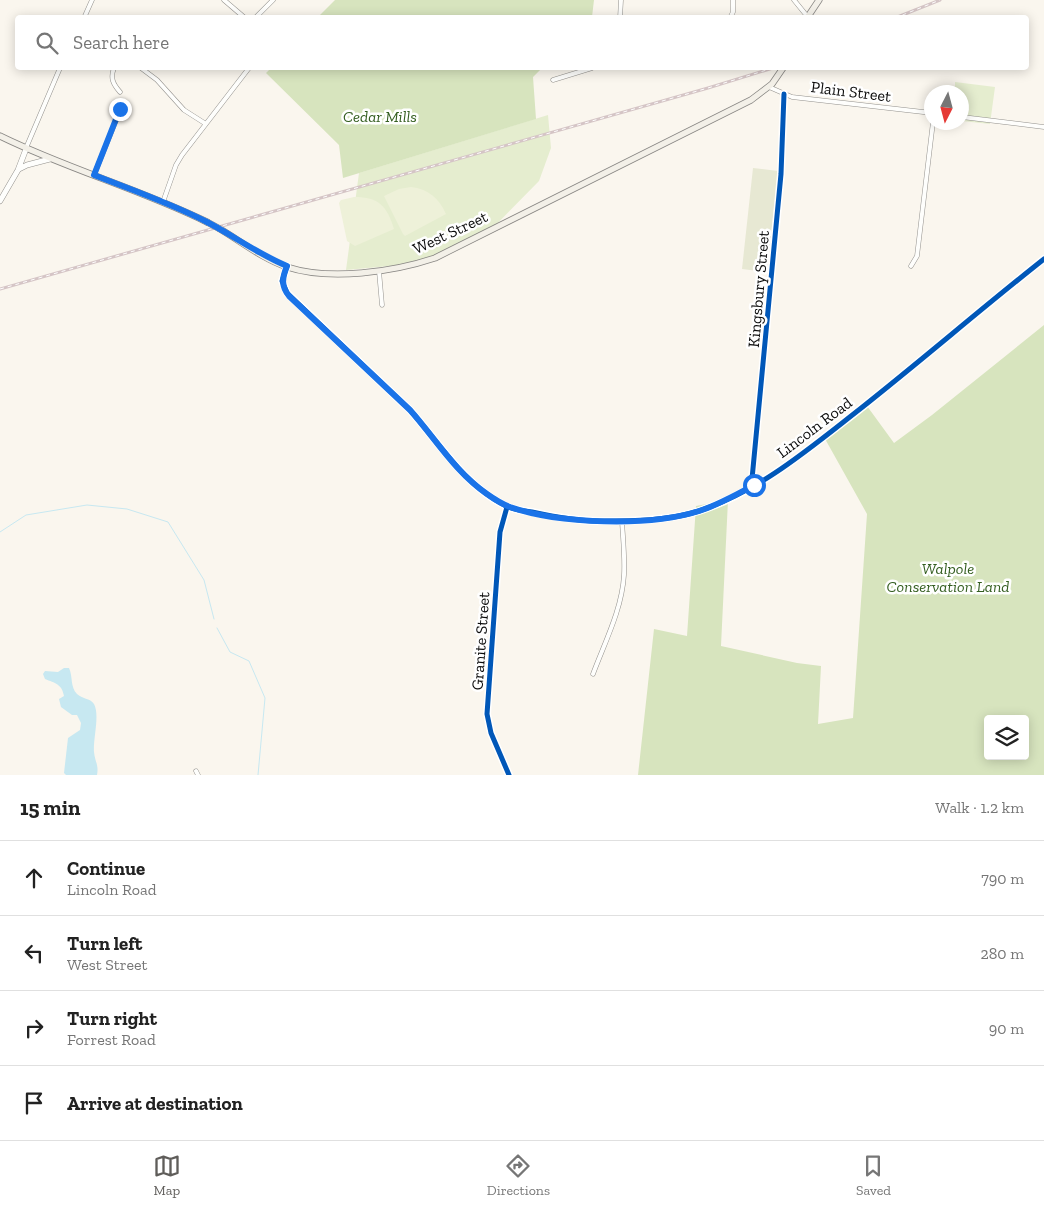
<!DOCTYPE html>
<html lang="en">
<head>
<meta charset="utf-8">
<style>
  body { margin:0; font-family:"Zilla Slab",serif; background:#f2f2f2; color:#222 }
  .controls { position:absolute; right:15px; bottom:15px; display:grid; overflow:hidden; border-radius:5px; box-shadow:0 2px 12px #0003 }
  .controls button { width:45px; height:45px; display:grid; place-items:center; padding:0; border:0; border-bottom:1px solid #e0e0e0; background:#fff; color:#222; font:25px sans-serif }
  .compass { position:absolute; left:924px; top:85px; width:45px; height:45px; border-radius:50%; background:#fff; box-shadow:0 2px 12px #0003; rotate:186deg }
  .stop { position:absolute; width:15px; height:15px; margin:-11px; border:4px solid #1a73e8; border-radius:50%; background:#fff }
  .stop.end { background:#1a73e8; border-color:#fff; box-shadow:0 1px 5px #0008 }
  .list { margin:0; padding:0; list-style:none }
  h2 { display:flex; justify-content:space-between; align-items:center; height:65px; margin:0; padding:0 20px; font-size:21px }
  h2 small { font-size:16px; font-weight:400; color:#767676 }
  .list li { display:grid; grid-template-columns:32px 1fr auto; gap:15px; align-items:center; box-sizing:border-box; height:75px; padding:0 20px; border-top:1px solid #e0e0e0 }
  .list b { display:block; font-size:19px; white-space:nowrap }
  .list p { margin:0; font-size:16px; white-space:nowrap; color:#767676 }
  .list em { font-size:16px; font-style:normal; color:#767676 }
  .icon { flex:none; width:28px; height:28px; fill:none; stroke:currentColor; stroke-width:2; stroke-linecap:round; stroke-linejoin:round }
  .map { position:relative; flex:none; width:1044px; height:775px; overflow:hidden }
  .search { position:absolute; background:#fff; box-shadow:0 2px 12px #0003; left:15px; right:15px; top:15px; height:55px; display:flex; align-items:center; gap:12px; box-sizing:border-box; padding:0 18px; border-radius:5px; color:#767676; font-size:19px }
  .sheet { height:365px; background:#fff }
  nav { display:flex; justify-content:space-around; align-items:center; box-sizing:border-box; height:70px; border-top:1px solid #e0e0e0; background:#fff; font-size:14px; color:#767676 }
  nav a { display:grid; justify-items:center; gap:2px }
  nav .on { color:#5f5d5a }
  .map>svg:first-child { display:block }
</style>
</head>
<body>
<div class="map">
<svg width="1044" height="775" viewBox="0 0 1044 775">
  <rect width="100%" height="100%" fill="#faf6ee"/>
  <!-- green -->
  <path fill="#e5edcf" d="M955,82L995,87L990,124L962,121V92H955Z
    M548,115L551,148L539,181L489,232L433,259L400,265L346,270L359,173Z"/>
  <!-- forest -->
  <path fill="#d7e4be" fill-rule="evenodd" d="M335,0H594L592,17H318Z
    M271,68H542L533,77L536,119L343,178L339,145L266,73Z
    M1044,325V775H638L654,629L687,636L696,506L728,500L721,646L797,663L821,666L818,724L853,718L867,514L824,437L867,406L894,443L932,415ZM988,719H1025V756H988Z"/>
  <!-- cemetery -->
  <path fill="#e7e8d3" d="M753,168L778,171L767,272L742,269Z"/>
  <!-- pitch -->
  <path fill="#eef1d9" d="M411,187C428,189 439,198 446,214L405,236L403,234L384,196L399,189Z
    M354,197C379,197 387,206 394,229L355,246L347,241L339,203L341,200Z"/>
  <!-- water -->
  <path fill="#c7e8f1" d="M64,668H69C73,676 70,687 77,694C82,699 90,698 94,704C100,715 93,739 94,752C95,762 99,765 97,775H66L64,773L68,738L80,730L81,723L77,715H72L61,707L59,699L64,696C62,684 55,683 45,679L43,674L45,671L58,672Z"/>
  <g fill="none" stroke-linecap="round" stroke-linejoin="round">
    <!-- stream -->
    <path stroke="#c7e8f1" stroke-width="1" d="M0,532L26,515L87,505L127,509L168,522L204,580L214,619
      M217,628L230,652L249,661L265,698L258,775"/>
    <defs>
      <path id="minor" d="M224,0L245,18
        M794,0L807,16
        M84,18L92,0
        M255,18L273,0
        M620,18L621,0
        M730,18L733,12V0
        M114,68C110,78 113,84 120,92
        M141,68L157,80L184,110L206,124
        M553,80L592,68
        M769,87L792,97L932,113
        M962,117L1044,127
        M26,148L60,68
        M94,175L119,113L118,104
        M163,202L176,165L182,155L249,68
        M287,266L282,281L287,293L410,410C440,444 464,485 506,506C514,510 524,511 532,512C555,517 577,521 600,521C633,521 668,521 699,511C760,491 810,448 860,409C922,360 982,308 1044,259
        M911,266L917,256L933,122
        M379,271L382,305
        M754,485L752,479L781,174L784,94
        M507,507L500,532L487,714L491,733L509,775
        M593,674C605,642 622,609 624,575C625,557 623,539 622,521
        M196,771L198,775"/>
      <path id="tertiary" d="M19,169L27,165L50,159
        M0,201L18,170L26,149"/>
      <path id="secondary" d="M807,18L819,0
        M0,136C67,169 140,189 207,222
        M220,229C242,242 263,259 287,267C330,281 393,272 435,258L751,100L772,84L783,68"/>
    </defs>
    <!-- minor casing -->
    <use href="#minor" stroke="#93918d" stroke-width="5"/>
    <!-- tertiary casing -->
    <use href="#tertiary" stroke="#93918d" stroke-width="6"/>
    <!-- secondary casing -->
    <use href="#secondary" stroke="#898784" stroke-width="7"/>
    <!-- minor -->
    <use href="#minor" stroke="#fefefc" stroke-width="4"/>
    <!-- tertiary -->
    <use href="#tertiary" stroke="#fefefc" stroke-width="5"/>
    <!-- secondary -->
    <use href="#secondary" stroke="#f3f0e8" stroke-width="5.5"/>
    <defs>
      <path id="rail" d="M895,18L940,0
        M0,289L708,88L773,68"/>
    </defs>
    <!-- rail casing -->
    <use href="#rail" stroke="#d5c5c6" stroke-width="3"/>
    <!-- rail -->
    <use href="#rail" stroke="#fff" stroke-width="1" stroke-dasharray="4" stroke-linecap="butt"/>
    <defs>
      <path id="secondary-bridge" d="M207,222L220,229"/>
    </defs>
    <!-- secondary-bridge casing -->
    <use href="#secondary-bridge" stroke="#898784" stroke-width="7" stroke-linecap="butt"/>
    <!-- secondary-bridge -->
    <use href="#secondary-bridge" stroke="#f3f0e8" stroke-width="5.5"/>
    <defs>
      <path id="cycleway" d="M287,266L282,281L287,293L410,410C440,444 464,485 506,506C514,510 524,511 532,512C555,517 577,521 600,521C633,521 668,521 699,511C760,491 810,448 860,409C922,360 982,308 1044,259
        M754,485L752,479L781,174L784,94
        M507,507L500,532L487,714L491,733L509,775"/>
    </defs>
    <!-- cycleway casing -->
    <use href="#cycleway" stroke="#fff" stroke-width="8"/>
    <!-- cycleway -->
    <use href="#cycleway" stroke="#0057b8" stroke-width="5"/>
  </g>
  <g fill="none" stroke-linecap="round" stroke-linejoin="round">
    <!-- route -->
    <path stroke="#1a73e8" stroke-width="6" d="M120,109L94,175C132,190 170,203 207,222C234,236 258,254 287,266C282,278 281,286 289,296L410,410C435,438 455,472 487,494C494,499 502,504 510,507C559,524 649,527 699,511C718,505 736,495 754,485"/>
  </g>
  <g text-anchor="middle" stroke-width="5" stroke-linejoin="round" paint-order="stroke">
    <!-- street labels -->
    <g font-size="16" fill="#0b0b0b" stroke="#fff">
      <text transform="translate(851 91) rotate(7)" y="6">Plain Street</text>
      <text transform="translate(450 232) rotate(-25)" y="6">West Street</text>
      <text transform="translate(758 289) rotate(-85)" y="6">Kingsbury Street</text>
      <text transform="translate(814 427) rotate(-37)" y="6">Lincoln Road</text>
      <text transform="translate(480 641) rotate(-86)" y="6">Granite Street</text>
    </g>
    <!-- park labels -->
    <g font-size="16" font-style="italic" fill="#345e20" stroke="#fff">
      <text x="380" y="122">Cedar Mills</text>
      <text x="948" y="574">Walpole<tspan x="948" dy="18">Conservation Land</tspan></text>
    </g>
  </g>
</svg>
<div class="controls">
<button><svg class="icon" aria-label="layers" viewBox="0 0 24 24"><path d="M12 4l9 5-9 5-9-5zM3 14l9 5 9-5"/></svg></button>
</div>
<svg class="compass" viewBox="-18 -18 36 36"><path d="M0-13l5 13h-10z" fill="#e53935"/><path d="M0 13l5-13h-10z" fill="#767676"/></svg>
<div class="stop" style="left:754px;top:485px"></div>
<div class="stop end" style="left:120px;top:109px"></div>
<div class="search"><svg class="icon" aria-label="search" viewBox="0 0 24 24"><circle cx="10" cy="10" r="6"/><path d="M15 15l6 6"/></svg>Search here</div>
</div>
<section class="sheet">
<h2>15 min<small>Walk · 1.2 km</small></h2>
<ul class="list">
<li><svg class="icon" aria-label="ahead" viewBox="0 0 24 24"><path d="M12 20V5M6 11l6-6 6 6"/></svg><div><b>Continue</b><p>Lincoln Road</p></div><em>790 m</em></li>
<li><svg class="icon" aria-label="left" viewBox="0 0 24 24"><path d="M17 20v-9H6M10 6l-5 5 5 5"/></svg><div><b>Turn left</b><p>West Street</p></div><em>280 m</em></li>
<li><svg class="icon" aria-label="right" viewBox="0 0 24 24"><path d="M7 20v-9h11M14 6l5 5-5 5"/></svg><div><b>Turn right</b><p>Forrest Road</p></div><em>90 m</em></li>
<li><svg class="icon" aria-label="arrive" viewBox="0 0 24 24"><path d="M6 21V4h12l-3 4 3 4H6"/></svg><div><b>Arrive at destination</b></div></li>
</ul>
</section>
<nav>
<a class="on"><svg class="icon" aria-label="map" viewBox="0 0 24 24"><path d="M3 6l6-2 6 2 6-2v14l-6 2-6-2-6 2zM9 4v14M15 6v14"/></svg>Map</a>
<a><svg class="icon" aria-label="directions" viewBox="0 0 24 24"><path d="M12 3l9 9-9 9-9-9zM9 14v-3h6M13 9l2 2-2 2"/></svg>Directions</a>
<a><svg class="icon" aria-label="saved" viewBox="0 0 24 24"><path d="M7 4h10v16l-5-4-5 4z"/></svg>Saved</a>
</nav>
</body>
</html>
